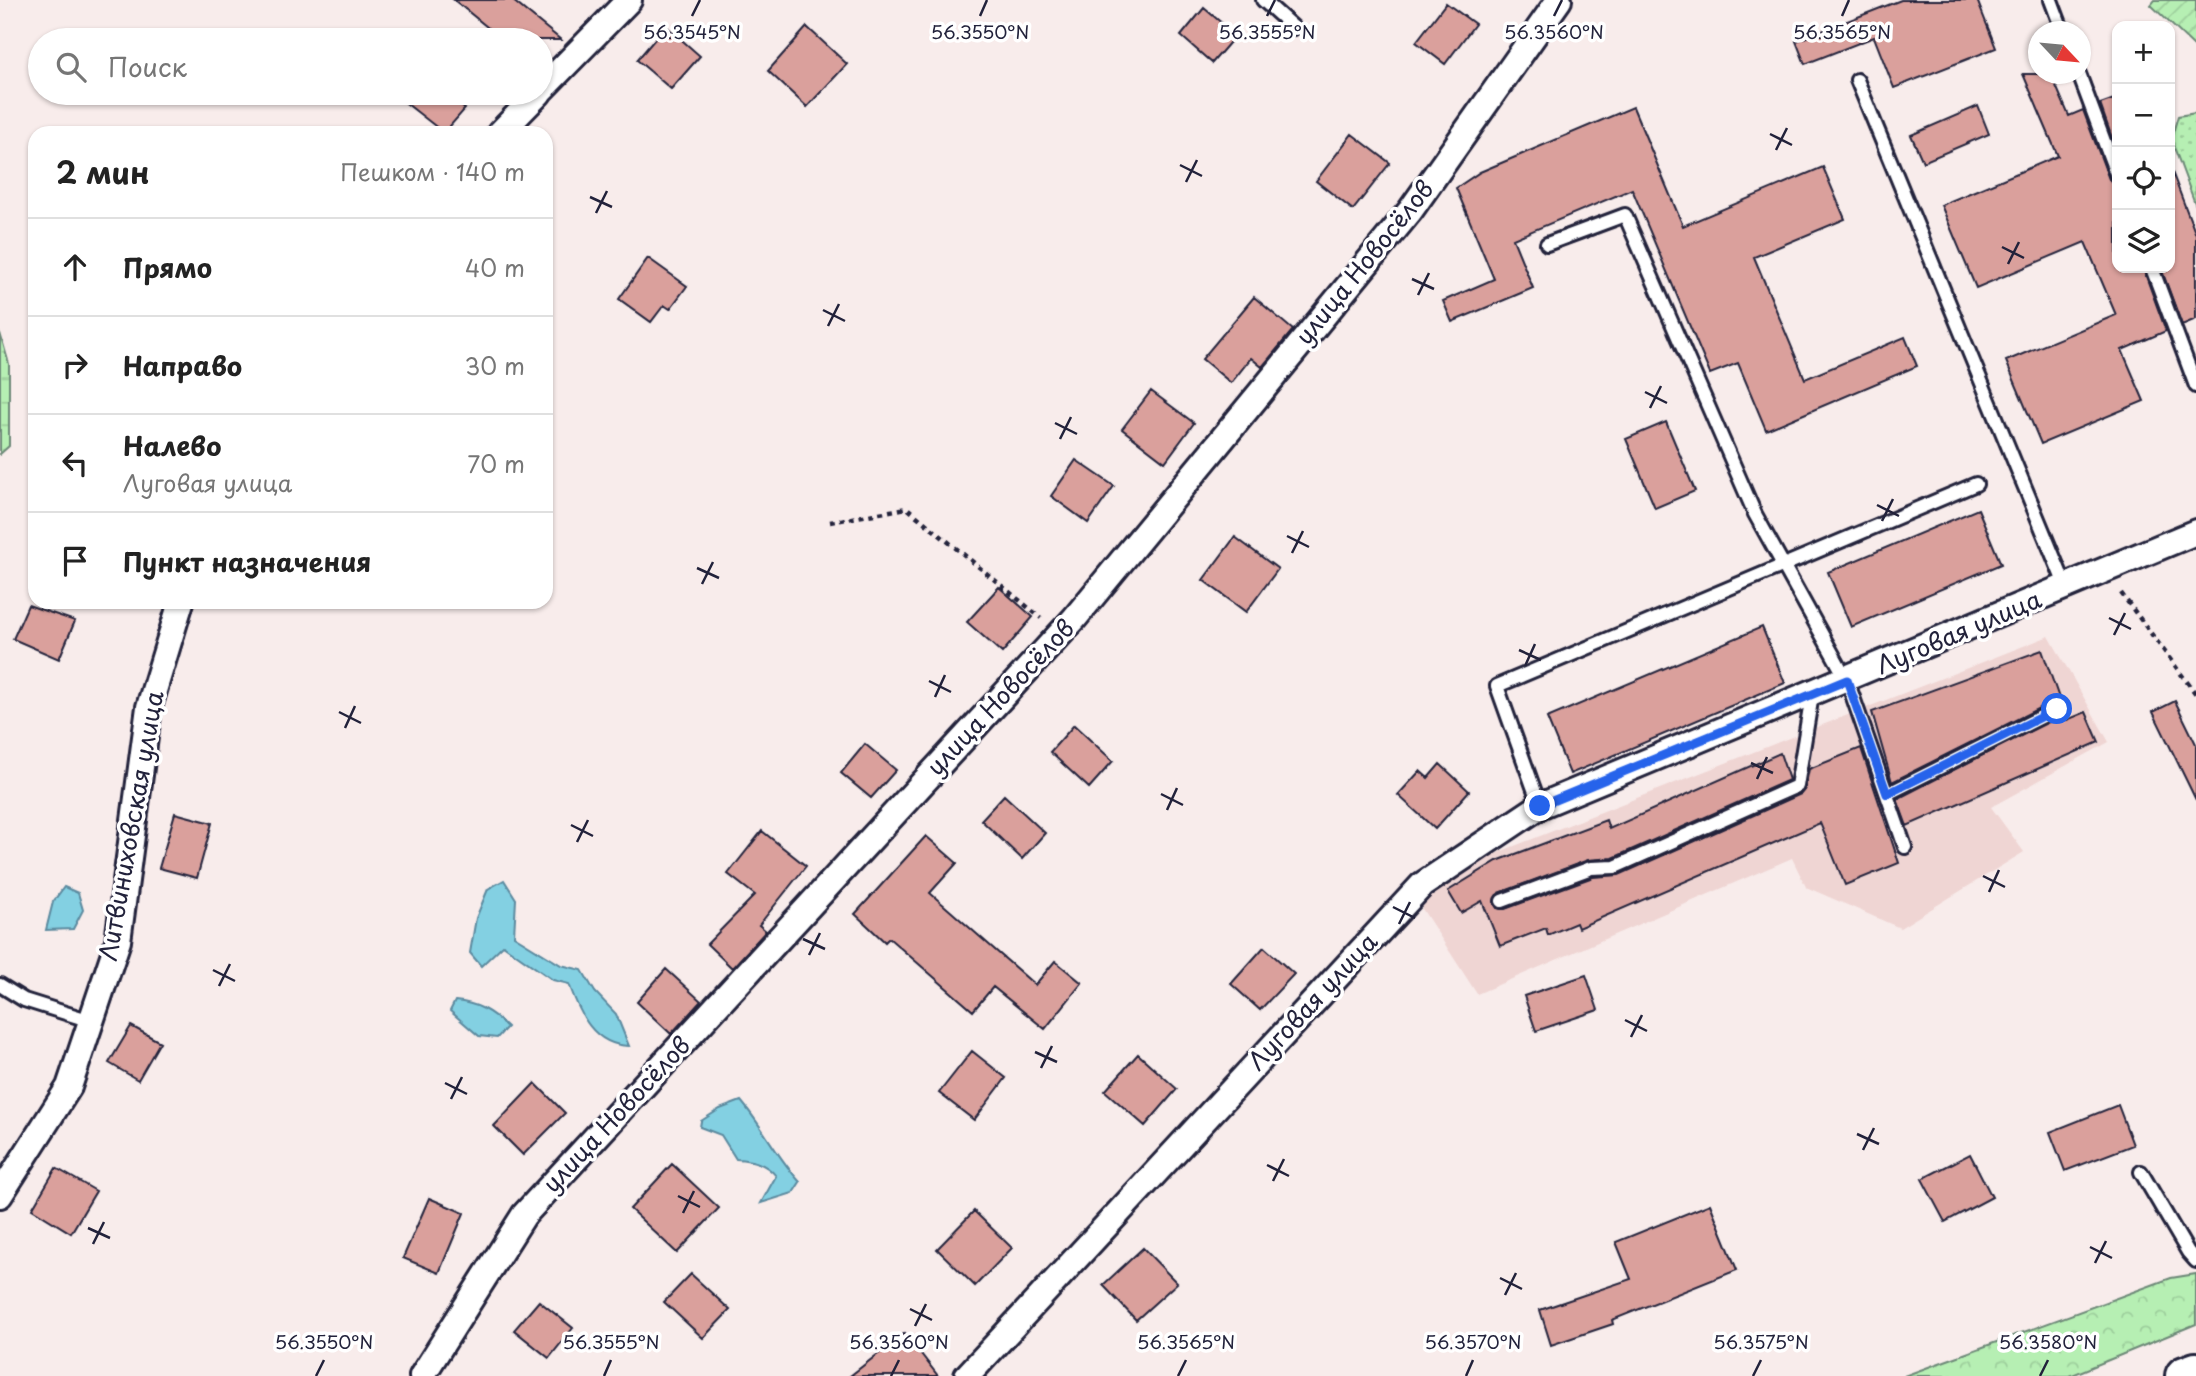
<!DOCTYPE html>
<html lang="ru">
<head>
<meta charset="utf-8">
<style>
  body { margin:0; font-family:"Playpen Sans",sans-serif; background:#f2f2f2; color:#222 }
  .controls { position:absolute; right:21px; top:21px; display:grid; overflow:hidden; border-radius:14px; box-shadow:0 2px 5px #0004 }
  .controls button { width:63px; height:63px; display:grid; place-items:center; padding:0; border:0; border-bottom:2px solid #e0e0e0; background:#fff; color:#222; font:35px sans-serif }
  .compass { position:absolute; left:2028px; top:21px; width:63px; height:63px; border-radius:50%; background:#fff; box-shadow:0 2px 5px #0004; rotate:116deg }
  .stop { position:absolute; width:21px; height:21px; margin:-16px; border:5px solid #2563eb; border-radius:50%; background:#fff }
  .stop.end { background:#2563eb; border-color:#fff; box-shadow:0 2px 7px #0008 }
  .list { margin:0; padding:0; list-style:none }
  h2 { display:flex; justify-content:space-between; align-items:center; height:91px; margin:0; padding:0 28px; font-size:30px }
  h2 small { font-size:23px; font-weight:400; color:#767676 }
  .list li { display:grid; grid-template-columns:46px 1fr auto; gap:21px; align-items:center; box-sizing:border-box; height:98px; padding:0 28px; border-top:2px solid #e0e0e0 }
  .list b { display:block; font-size:26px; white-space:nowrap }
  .list p { margin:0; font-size:23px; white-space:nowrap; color:#767676 }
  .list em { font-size:23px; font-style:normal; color:#767676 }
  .icon { flex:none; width:38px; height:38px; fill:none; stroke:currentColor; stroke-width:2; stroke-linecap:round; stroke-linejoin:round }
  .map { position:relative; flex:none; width:2196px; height:1376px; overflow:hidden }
  .search { position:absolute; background:#fff; box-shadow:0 2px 5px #0004; left:28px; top:28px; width:525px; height:77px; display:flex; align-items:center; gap:18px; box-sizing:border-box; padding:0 24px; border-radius:38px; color:#767676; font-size:26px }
  .panel { position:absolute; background:#fff; box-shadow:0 2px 5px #0004; left:28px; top:126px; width:525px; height:483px; border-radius:21px }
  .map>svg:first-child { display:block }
</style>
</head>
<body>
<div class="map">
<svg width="2196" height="1376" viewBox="0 0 2196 1376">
  <defs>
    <pattern id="grass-dots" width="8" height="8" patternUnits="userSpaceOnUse" patternTransform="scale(1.75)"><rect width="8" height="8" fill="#b6efb3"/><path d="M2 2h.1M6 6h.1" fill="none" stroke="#9ccd9b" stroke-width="1.8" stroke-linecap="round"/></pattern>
    <pattern id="forest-crowns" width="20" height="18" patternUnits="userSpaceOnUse" patternTransform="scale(1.75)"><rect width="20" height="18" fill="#b6efb3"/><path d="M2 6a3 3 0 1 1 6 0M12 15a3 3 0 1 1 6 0" fill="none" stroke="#9ccd9b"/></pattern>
    <pattern id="wetland-marsh" width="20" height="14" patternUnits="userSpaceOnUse" patternTransform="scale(1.75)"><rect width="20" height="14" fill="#b6efb3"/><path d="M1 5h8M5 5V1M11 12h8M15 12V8" fill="none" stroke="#9ccd9b"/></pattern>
    <pattern id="garden-furrows" width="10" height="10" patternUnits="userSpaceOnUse" patternTransform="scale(1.75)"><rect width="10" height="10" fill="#b6efb3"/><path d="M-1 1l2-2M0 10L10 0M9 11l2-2" fill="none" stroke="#9ccd9b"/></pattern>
  </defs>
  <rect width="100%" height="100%" fill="#f8eceb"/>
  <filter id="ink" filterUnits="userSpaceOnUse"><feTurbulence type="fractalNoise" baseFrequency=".0143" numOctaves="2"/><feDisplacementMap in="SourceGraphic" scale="14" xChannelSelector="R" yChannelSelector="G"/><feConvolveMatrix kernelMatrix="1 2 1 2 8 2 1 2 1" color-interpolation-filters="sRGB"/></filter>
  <g filter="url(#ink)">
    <!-- built -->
    <path fill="#efd5d3" d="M2049,636L2109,742L1991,807L2024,852L1900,928L1806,887L1792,858L1477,994L1419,904L1489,856Z"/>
    <!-- grass -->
    <path fill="url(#grass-dots)" stroke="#6c8877" stroke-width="2" d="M2196,113V206L2171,139L2178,116Z"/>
    <!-- forest -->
    <path fill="url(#forest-crowns)" stroke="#6c8877" stroke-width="2" d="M2196,1274V1324L2070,1376H1904L2171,1278Z"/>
    <!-- wetland -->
    <path fill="url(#wetland-marsh)" stroke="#6c8877" stroke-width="2" d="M0,333L9,364V446L0,454Z"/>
    <!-- garden -->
    <path fill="url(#garden-furrows)" stroke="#6c8877" stroke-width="2" d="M2155,0H2196V48L2151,5Z"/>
    <!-- water -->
    <path fill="#83d0e2" stroke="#5c8a9f" stroke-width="2" d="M504,880L516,899L514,936L561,965L582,970L595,992L616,1014L629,1046C593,1045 580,1014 569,984L553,980L503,945L481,966L470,953L476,918L488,889Z
      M64,887L78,893L83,910L73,929L46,930L53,902Z
      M455,1001C477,1003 491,1011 507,1027L497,1038L479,1036L450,1011Z
      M741,1101C763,1127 777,1157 800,1182L793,1193L761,1203L776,1176C766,1163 752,1160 736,1159L721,1135L700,1127L701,1121L720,1109Z"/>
    <!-- building -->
    <path fill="#daa09c" stroke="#22223b" stroke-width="2" d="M454,0H512L561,40H503Z
      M1901,0H1977L1996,48L1894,88L1874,37L1805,64L1796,41Z
      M1446,3L1475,24L1445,64L1416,42Z
      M1204,8L1236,35L1212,63L1181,36Z
      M666,26L700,56L671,89L637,60Z
      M807,27L847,64L807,107L768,71Z
      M2023,74H2051L2069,116L2083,110L2109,179L2117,185V268H2143L2166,331L2122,350L2144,401L2041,444L2006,361L2116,315L2085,242L1976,288L1941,205L2058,156Z
      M393,93H444L465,109L444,133Z
      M2117,98V152L2100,104Z
      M1978,106L1989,134L1923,162L1911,135Z
      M1633,107L1683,226L1823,167L1845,219L1754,257L1805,379L1905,337L1917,366L1766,430L1738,363L1710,374L1632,189L1513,239L1533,288L1452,322L1443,301L1494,279L1456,188L1480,172Z
      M1352,134L1390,163L1353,210L1316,181Z
      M2172,172L2196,235V319L2182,325L2161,268H2170Z
      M648,258L687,286L670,309L664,305L651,322L619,299Z
      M1254,297L1293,330L1262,367L1251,358L1231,383L1202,359Z
      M1151,391L1194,423L1165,462L1122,429Z
      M1666,422L1695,491L1655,508L1626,439Z
      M1076,460L1114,486L1088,523L1051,496Z
      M1978,509L2001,564L1851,627L1828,572Z
      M1235,537L1278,569L1246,612L1203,580Z
      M999,587L1033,617L1002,653L967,622Z
      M28,605L75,621L59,659L13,639Z
      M1762,627L1785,683L1570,774L1547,718Z
      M2042,650L2060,701H2053L1892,782L1872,712Z
      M2175,701L2196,744V800L2153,712Z
      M2086,712L2099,742L1907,826L1897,799L2065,713L2067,720Z
      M1074,725L1113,761L1089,788L1050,752Z
      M865,744L896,770L871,798L841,773Z
      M1861,748L1899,863L1845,885L1820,823L1578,928L1576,923L1548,935L1546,928L1500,946L1482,901L1461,913L1448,891L1497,861L1606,820L1609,829L1780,753L1789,780L1613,858L1588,860L1499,893L1494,903L1497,908L1505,909L1593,877L1619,875L1801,794L1805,788L1809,769Z
      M1440,764L1469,791L1435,829L1398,795L1420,771L1428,778Z
      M1004,795L1045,833L1022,859L981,820Z
      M175,813L212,823L197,878L159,868Z
      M762,831L806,866L759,925L766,931L732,968L707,944L755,895L728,874Z
      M926,836L957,863L930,893L1035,985L1055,961L1082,983L1045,1029L993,987L973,1011L889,938L885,942L855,914Z
      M1264,947L1294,974L1260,1010L1231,984Z
      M666,969L701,1001L671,1034L637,1002Z
      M1586,975L1598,1010L1536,1031L1524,996Z
      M131,1026L160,1042L138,1080L109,1063Z
      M972,1051L1006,1078L974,1120L939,1093Z
      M1138,1054L1177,1089L1145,1126L1105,1091Z
      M535,1083L565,1113L523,1155L494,1126Z
      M2118,1105L2133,1145L2065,1171L2050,1132Z
      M1970,1154L1992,1197L1945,1222L1922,1179Z
      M672,1164L719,1208L677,1253L630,1209Z
      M56,1168L96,1191L71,1233L32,1209Z
      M429,1198L464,1213L439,1273L403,1258Z
      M1710,1204L1737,1270L1612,1320L1613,1324L1551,1345L1540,1310L1631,1279L1616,1242Z
      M974,1211L1012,1248L975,1286L937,1249Z
      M1143,1248L1177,1283L1136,1320L1103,1285Z
      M691,1274L730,1310L703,1338L664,1302Z
      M539,1301L573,1328L549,1358L514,1330Z
      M905,1333L938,1376H850Z"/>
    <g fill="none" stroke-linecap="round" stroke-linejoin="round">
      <defs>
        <path id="service" d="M1263,0L1294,28
          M2051,0L2063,32
          M2079,74L2117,176
          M1857,80L2066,587
          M1547,244L1625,215L1755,514L1847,680L1905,847
          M2152,268L2196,386
          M1887,794L2057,709
          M1540,806L1497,686L1976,484
          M1502,901L1591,868L1615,867L1797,786L1812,695
          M0,985L24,1000L91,1021
          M2141,1172L2188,1252L2196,1261"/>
        <path id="minor" d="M541,90L629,0
          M500,133L539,93
          M0,1195L69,1087L118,941L149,707L181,602
          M422,1376L524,1215L1074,619L1410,211L1559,0
          M967,1376L1422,885L1540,806L2196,532"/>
        <path id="primary" d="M2185,1376L2196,1372"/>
      </defs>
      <!-- service casing -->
      <use href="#service" stroke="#22223b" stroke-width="18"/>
      <!-- minor casing -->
      <use href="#minor" stroke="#22223b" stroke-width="30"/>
      <!-- primary casing -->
      <use href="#primary" stroke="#22223b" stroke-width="44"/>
      <!-- path -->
      <path stroke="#22223b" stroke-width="4.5" stroke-dasharray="5 5" stroke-linecap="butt" d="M830,522L907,508L1041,618
        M2121,593L2196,694"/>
      <!-- service -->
      <use href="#service" stroke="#fff" stroke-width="12"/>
      <!-- minor -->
      <use href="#minor" stroke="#fff" stroke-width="24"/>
      <!-- primary -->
      <use href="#primary" stroke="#fff" stroke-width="38"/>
    </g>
  </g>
  <g fill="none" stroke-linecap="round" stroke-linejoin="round" filter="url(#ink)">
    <!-- route -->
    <path stroke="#2563eb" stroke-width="9" d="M1540,806L1847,680L1887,794L2057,709"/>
  </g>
  <!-- ticks -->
  <path fill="none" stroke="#22223b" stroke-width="2.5" d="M692,16L700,0M980,16L987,0M1267,16L1275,0M1554,16L1562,0M1842,16L1849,0M1770,134L1792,145M1776,150L1787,128M1180,165L1202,176M1186,182L1197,160M590,197L612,207M596,213L607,191M2002,247L2024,258M2008,264L2019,242M1412,279L1434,289M1418,295L1429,273M823,310L845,321M828,326L839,304M1645,392L1667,403M1650,408L1661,386M1055,423L1077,434M1060,439L1071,417M1877,505L1899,516M1882,521L1893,499M1287,536L1309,547M1292,553L1303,531M697,568L719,578M702,584L713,562M2109,618L2131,629M2114,635L2125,613M1519,650L1541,660M1525,666L1535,644M929,681L951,692M935,697L945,675M339,712L361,723M345,728L355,706M1751,763L1773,773M1757,779L1767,757M1161,794L1183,805M1167,810L1177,788M571,825L593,836M577,842L588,820M1983,876L2005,887M1989,892L1999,870M1393,907L1415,918M1399,924L1410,902M803,939L825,949M809,955L820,933M213,970L235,981M219,986L230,964M1625,1020L1647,1031M1631,1037L1642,1015M1035,1052L1057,1062M1041,1068L1052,1046M445,1083L467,1094M451,1099L462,1077M1857,1134L1879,1144M1863,1150L1874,1128M1267,1165L1289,1176M1273,1181L1284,1159M678,1196L700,1207M683,1213L694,1191M88,1228L110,1238M93,1244L104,1222M2090,1247L2112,1258M2095,1263L2106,1241M1500,1278L1522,1289M1505,1295L1516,1273M910,1309L932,1320M915,1326L926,1304M316,1376L324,1360M604,1376L611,1360M891,1376L899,1360M1178,1376L1186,1360M1466,1376L1473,1360M1753,1376L1761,1360M2040,1376L2048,1360"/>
  <g text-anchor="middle" stroke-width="7" stroke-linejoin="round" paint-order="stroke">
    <!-- street labels -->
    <g font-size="24" fill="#22223b" stroke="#fff">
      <text transform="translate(1365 263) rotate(-51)" y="8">улица Новосёлов</text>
      <text transform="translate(1959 633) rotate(-23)" y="8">Луговая улица</text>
      <text transform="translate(1001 698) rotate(-47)" y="8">улица Новосёлов</text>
      <text transform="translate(132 826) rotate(-80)" y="8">Литвиниховская улица</text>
      <text transform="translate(1313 1002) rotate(-47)" y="8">Луговая улица</text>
      <text transform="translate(617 1115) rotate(-47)" y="8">улица Новосёлов</text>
    </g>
  </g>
  <g font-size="18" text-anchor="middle" fill="#22223b" stroke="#fff" stroke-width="7" stroke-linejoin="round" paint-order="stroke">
    <text x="692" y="39">56.3545°N</text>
    <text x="980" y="39">56.3550°N</text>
    <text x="1267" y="39">56.3555°N</text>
    <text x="1554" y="39">56.3560°N</text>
    <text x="1842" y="39">56.3565°N</text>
    <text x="324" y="1349">56.3550°N</text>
    <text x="611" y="1349">56.3555°N</text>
    <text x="899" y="1349">56.3560°N</text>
    <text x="1186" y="1349">56.3565°N</text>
    <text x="1473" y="1349">56.3570°N</text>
    <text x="1761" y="1349">56.3575°N</text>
    <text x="2048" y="1349">56.3580°N</text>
  </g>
</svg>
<div class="controls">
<button>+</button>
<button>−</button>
<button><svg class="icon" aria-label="locate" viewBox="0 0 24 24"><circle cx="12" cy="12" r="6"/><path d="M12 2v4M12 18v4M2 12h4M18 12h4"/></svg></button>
<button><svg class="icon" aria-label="layers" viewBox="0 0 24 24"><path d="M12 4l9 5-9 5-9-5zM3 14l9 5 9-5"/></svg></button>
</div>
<svg class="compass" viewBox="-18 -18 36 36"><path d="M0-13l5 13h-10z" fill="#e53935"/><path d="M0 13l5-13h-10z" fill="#767676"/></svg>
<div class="stop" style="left:2057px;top:709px"></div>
<div class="stop end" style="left:1540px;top:806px"></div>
<div class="search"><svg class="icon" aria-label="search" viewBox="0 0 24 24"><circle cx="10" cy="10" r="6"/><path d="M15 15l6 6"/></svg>Поиск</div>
<section class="panel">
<h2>2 мин<small>Пешком · 140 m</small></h2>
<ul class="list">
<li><svg class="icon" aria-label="ahead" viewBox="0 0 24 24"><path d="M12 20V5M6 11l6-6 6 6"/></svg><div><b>Прямо</b></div><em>40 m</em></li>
<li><svg class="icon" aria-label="right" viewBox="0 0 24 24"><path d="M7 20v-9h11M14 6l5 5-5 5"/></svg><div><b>Направо</b></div><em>30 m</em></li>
<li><svg class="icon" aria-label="left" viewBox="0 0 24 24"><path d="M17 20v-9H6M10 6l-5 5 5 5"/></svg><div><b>Налево</b><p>Луговая улица</p></div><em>70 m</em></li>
<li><svg class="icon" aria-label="arrive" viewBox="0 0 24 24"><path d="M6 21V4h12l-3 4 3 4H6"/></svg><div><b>Пункт назначения</b></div></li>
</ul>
</section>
</div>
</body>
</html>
